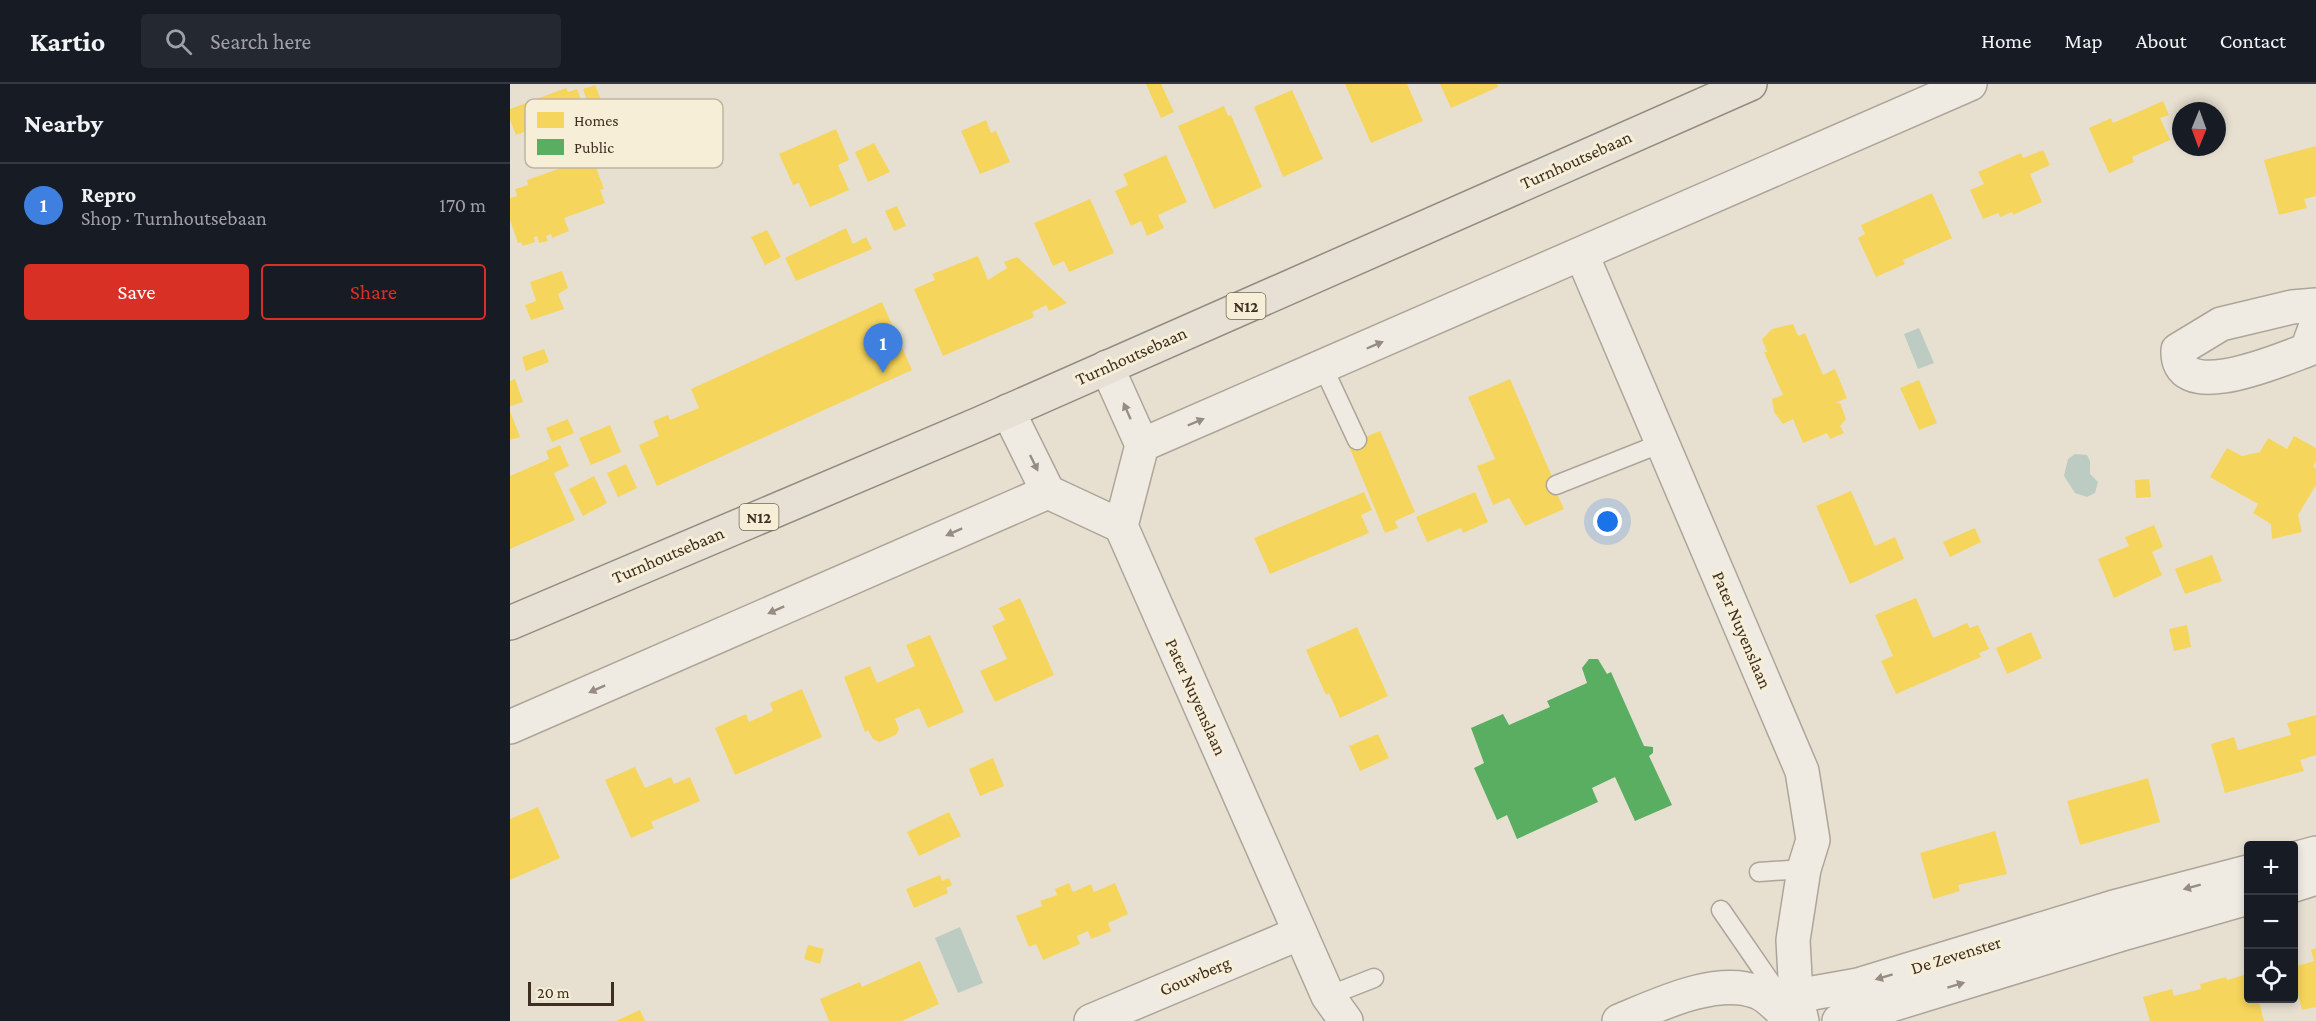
<!DOCTYPE html>
<html lang="en">
<head>
<meta charset="utf-8">
<style>
  body { margin:0; font-family:"Crimson Pro",serif; background:#242831; color:#f1f3f6 }
  .controls { position:absolute; right:18px; bottom:18px; display:grid; overflow:hidden; border-radius:6px; box-shadow:0 3px 9px #0003 }
  .controls button { width:54px; height:54px; display:grid; place-items:center; padding:0; border:0; border-bottom:2px solid #363941; background:#171b24; color:#f1f3f6; font:30px sans-serif }
  .compass { position:absolute; left:1662px; top:18px; width:54px; height:54px; border-radius:50%; background:#171b24; box-shadow:0 3px 9px #0003; rotate:181deg }
  .scale { position:absolute; left:18px; bottom:15px; width:86px; box-sizing:border-box; padding-left:6px; border:3px solid #3d2e20; border-top:0; font-size:16px; line-height:21px; white-space:nowrap; color:#3d2e20; -webkit-text-stroke:4px #f7eed8; paint-order:stroke }
  .you { position:absolute; left:1098px; top:438px; width:21px; height:21px; margin:-15px; border:4px solid #fff; border-radius:50%; background:#1a73e8; box-shadow:0 0 0 9px #1a73e833 }
  .badge { display:grid; place-items:center; width:39px; height:39px; border-radius:50%; background:#d93025; color:#fff; font-size:20px; font-weight:700 }
  .pin { position:absolute; translate:-50% -50px; filter:drop-shadow(0 2px 3px #0008) }
  .pin::after { content:''; position:absolute; top:32px; width:21px; height:18px; background:inherit; clip-path:polygon(0 0,100% 0,50% 100%) }
  .list { margin:0; padding:0; list-style:none }
  h2 { display:flex; justify-content:space-between; align-items:center; height:78px; margin:0; padding:0 24px; font-size:26px }
  h2 small { font-size:20px; font-weight:400; color:#9ea1a6 }
  .list li { display:grid; grid-template-columns:39px 1fr auto; gap:18px; align-items:center; box-sizing:border-box; height:84px; padding:0 24px; border-top:2px solid #363941 }
  .list b { display:block; font-size:22px; white-space:nowrap }
  .list p { margin:0; font-size:20px; white-space:nowrap; color:#9ea1a6 }
  .list em { font-size:20px; font-style:normal; color:#9ea1a6 }
  .actions { display:flex; gap:12px; padding:18px 24px }
  .actions a { flex:1; padding:14px 0; border:2px solid #d93025; border-radius:6px; text-align:center; font-size:21px; color:#d93025 }
  .actions .main { background:#d93025; color:#fff }
  .icon { flex:none; width:33px; height:33px; fill:none; stroke:currentColor; stroke-width:2; stroke-linecap:round; stroke-linejoin:round }
  .map { position:relative; flex:none; width:1806px; height:937px; overflow:hidden }
  header { display:flex; align-items:center; gap:36px; box-sizing:border-box; height:84px; padding:0 30px; background:#171b24; border-bottom:2px solid #363941 }
  header strong { font-size:28px }
  nav { display:flex; gap:33px; margin-inline-start:auto; font-size:21px }
  .search { width:420px; height:54px; background:#242831; display:flex; align-items:center; gap:15px; box-sizing:border-box; padding:0 21px; border-radius:6px; color:#9ea1a6; font-size:22px }
  main { display:flex }
  aside { flex:1; background:#171b24 }
  .map>svg:first-child { display:block }
</style>
</head>
<body>
<header>
<strong>Kartio</strong>
<div class="search"><svg class="icon" aria-label="search" viewBox="0 0 24 24"><circle cx="10" cy="10" r="6"/><path d="M15 15l6 6"/></svg>Search here</div>
<nav><a>Home</a><a>Map</a><a>About</a><a>Contact</a></nav>
</header>
<main>
<aside>
<h2>Nearby<small></small></h2>
<ul class="list">
<li><span class="badge" style="background:#3f7fe0">1</span><div><b>Repro</b><p>Shop · Turnhoutsebaan</p></div><em>170 m</em></li>
</ul>
<div class="actions"><a class="main">Save</a><a>Share</a></div>
</aside>
<div class="map">
<svg width="1806" height="937" viewBox="0 0 1806 937">
  <rect width="100%" height="100%" fill="#e7e0d1"/>
  <!-- water -->
  <path fill="#bcccc2" d="M1409,244L1424,279L1408,285L1394,250Z
    M1565,370L1577,371L1580,377V390L1588,398L1585,409L1577,413L1565,409L1554,392L1558,375Z
    M450,843L473,899L448,909L425,854Z"/>
  <!-- homes -->
  <path fill="#f6d55c" d="M636,0H651L664,28L651,34Z
    M835,0H897L913,37L861,59Z
    M930,0H987L988,3L941,24Z
    M85,1L92,18L79,22L73,5Z
    M56,4L58,8L67,5L74,25L6,51L0,36V25Z
    M782,6L813,75L773,93L744,23Z
    M1653,17L1659,31L1650,34L1660,56L1622,73L1624,78L1599,89L1579,44L1601,34L1603,39Z
    M714,22L718,32L721,31L752,103L704,125L668,42Z
    M476,36L481,49L486,47L500,78L470,90L451,47Z
    M326,45L339,76L328,81L339,106L300,123L289,99L283,101L269,70Z
    M364,59L380,88L358,98L345,68Z
    M1806,62V112L1794,115L1797,124L1769,131L1754,76Z
    M1533,66L1540,81L1520,90L1532,118L1503,131L1502,128L1490,133L1488,129L1473,135L1460,106L1474,100L1468,88L1511,69L1513,74Z
    M656,71L677,118L648,131L654,144L637,152L631,137L621,142L605,107L618,101L613,90Z
    M82,73L94,105L90,106L95,119L54,134L59,147L42,154L41,150L36,152L38,157L29,159L27,152L24,153L25,158L13,162L11,158L8,159L0,136V114L7,112L5,105L18,101L17,96Z
    M1422,109L1442,154L1393,176L1395,180L1366,193L1348,154L1355,150L1351,141Z
    M580,115L604,169L559,188L554,177L543,182L524,139Z
    M387,122L396,142L384,147L375,127Z
    M336,144L343,160L356,153L362,165L286,197L275,174Z
    M257,146L271,173L255,181L241,153Z
    M468,172L478,196L497,184L494,178L507,173L557,219L539,227L536,221L522,228L524,233L433,272L404,205L425,196L422,190Z
    M52,187L58,204L48,210L54,225L21,236L15,221L26,217L20,198Z
    M372,218L402,286L147,402L129,361L149,352L143,337L158,331L160,336L189,324L181,305Z
    M1283,240L1288,252L1295,249L1313,291L1325,285L1337,314L1325,319H1330L1336,335L1330,342L1334,349L1320,355L1317,349L1293,359L1283,335L1273,340L1264,328L1262,315L1273,311L1254,268H1257L1252,255L1262,245Z
    M34,265L39,278L16,287L12,273Z
    M5,295L13,318L0,322V297Z
    M1000,295L1049,409L1047,410L1054,425L1015,442L999,414L983,421L967,382L985,375L958,313Z
    M1409,296L1427,339L1409,346L1390,304Z
    M0,327L10,353L0,356Z
    M58,335L64,349L42,358L36,344Z
    M100,341L111,368L81,381L69,354Z
    M870,347L905,428L885,437L888,444L875,449L838,360Z
    M1784,352L1806,364V377L1803,383L1806,384V401L1788,431L1792,448L1762,455L1761,440L1743,429L1748,420L1700,393L1717,364L1732,372L1750,368L1758,354L1777,365Z
    M50,361L59,382L44,389L65,436L0,465V392L39,375L36,367Z
    M116,380L127,404L108,413L97,389Z
    M84,392L97,419L73,432L59,405Z
    M1639,395L1641,413L1626,414L1625,396Z
    M1341,407L1365,462L1385,453L1394,475L1340,500L1306,422Z
    M854,408L862,426L851,431L859,449L760,490L744,454Z
    M965,408L978,438L953,449L951,444L917,458L906,433Z
    M1644,441L1653,463L1642,468L1652,491L1604,514L1588,475L1619,462L1615,453Z
    M1465,444L1471,458L1440,473L1433,458Z
    M1702,471L1712,497L1675,510L1665,485Z
    M510,514L544,591L485,618L470,587L497,575L482,542L495,536L489,524Z
    M1406,514L1423,554L1457,539L1460,544L1468,541L1479,565L1469,569L1471,573L1386,610L1371,577L1383,572L1365,531Z
    M1677,541L1681,563L1664,567L1659,545Z
    M847,543L878,612L830,634L819,609L816,611L796,566Z
    M1521,548L1532,574L1497,590L1486,564Z
    M420,551L454,628L418,644L409,624L385,635L389,645L386,651L369,658L363,655L358,646L355,648L334,593L360,582L367,599L405,582L396,561Z
    M292,605L312,653L225,691L205,644L236,630L239,638L263,627L260,619Z
    M1806,631V671L1790,676L1794,687L1715,709L1701,660L1724,653L1728,666L1781,651L1777,639Z
    M868,650L879,674L850,687L839,662Z
    M483,674L494,702L470,712L459,685Z
    M125,683L135,704L161,693L164,700L180,693L190,717L141,738L144,744L121,754L95,696Z
    M1638,694L1650,738L1570,761L1557,717Z
    M28,723L50,774L0,796V735Z
    M439,728L451,752L409,772L397,748Z
    M1485,747L1497,790L1448,801L1450,807L1423,815L1410,769Z
    M430,791L432,797L439,794L442,801L436,804L438,809L404,824L396,805Z
    M559,799L563,808L581,800L584,808L605,799L618,830L598,839L601,847L581,855L578,847L567,852L570,860L533,876L526,860L519,863L506,832L532,822L530,817L547,811L545,805Z
    M298,861L314,865L310,880L294,875Z
    M1806,864V923L1792,926L1784,895V883L1804,877L1801,866Z
    M410,877L429,920L392,937H319L310,915L350,898L352,903Z
    M1738,890V914H1748L1754,937H1640L1633,913L1662,905L1664,912L1691,905L1690,900L1716,893L1717,896Z
    M130,926L135,937H106Z"/>
  <!-- public -->
  <path fill="#5aae61" d="M1079,575H1088L1097,590L1101,588L1134,662L1143,663V669L1139,672L1162,721L1125,737L1105,693L1082,704L1088,718L1007,755L997,731L987,736L964,684L974,679L961,644L993,630L999,641L1040,623L1037,617L1077,599L1072,584Z"/>
  <g fill="none" stroke-linecap="round" stroke-linejoin="round">
    <defs>
      <path id="service" d="M813,283L847,356
        M1046,401L1152,359
        M1249,788L1294,785
        M1211,826L1273,916
        M818,912L864,894"/>
      <path id="minor" d="M1072,171L1292,687L1303,756L1294,785L1283,856L1286,912L1292,937
        M1806,221L1782,223L1711,240L1668,266C1665,322 1770,276 1797,266L1806,241
        M632,361L1460,0
        M0,643L538,408
        M1784,775L1806,769
        M1784,801L1806,794
        M1286,912L1348,901L1604,823L1738,788
        M581,937L790,849
        M1329,937L1612,850L1738,814"/>
      <path id="tertiary" d="M597,283L632,361L611,442
        M498,327L538,408L611,442L818,912L836,937
        M1109,937C1146,922 1206,892 1247,908C1259,912 1272,928 1282,937"/>
      <path id="primary" d="M0,539L469,340L1240,0"/>
    </defs>
    <!-- service casing -->
    <use href="#service" stroke="#ada599" stroke-width="21"/>
    <!-- minor casing -->
    <use href="#minor" stroke="#ada599" stroke-width="36"/>
    <!-- tertiary casing -->
    <use href="#tertiary" stroke="#ada599" stroke-width="36"/>
    <!-- primary casing -->
    <use href="#primary" stroke="#928b80" stroke-width="36"/>
    <!-- service -->
    <use href="#service" stroke="#efebe3" stroke-width="18"/>
    <!-- minor -->
    <use href="#minor" stroke="#efebe3" stroke-width="33"/>
    <!-- tertiary -->
    <use href="#tertiary" stroke="#efebe3" stroke-width="33"/>
    <!-- primary -->
    <use href="#primary" stroke="#e6e1d4" stroke-width="33"/>
  </g>
  <!-- one-way arrows -->
  <defs><path id="oneway-solid" d="M-6-.8H1V-3.2L6.5 0L1 3.2V.8H-6Z" transform="scale(1.5)"/></defs>
  <g fill="#968c82">
    <use href="#oneway-solid" transform="translate(865 261) rotate(-23)"/>
    <use href="#oneway-solid" transform="translate(617 327) rotate(-114)"/>
    <use href="#oneway-solid" transform="translate(686 338) rotate(-23)"/>
    <use href="#oneway-solid" transform="translate(524 379) rotate(64)"/>
    <use href="#oneway-solid" transform="translate(444 448) rotate(156)"/>
    <use href="#oneway-solid" transform="translate(266 526) rotate(156)"/>
    <use href="#oneway-solid" transform="translate(87 605) rotate(156)"/>
    <use href="#oneway-solid" transform="translate(1682 803) rotate(165)"/>
    <use href="#oneway-solid" transform="translate(1374 893) rotate(163)"/>
    <use href="#oneway-solid" transform="translate(1446 901) rotate(-17)"/>
  </g>
  <g text-anchor="middle" stroke-width="6" stroke-linejoin="round" paint-order="stroke">
    <!-- shield labels -->
    <g fill="#f7eed8" stroke="#756857" stroke-width="1.5">
      <rect x="716.5" y="209" width="39" height="26" rx="4.5"/>
      <rect x="229.5" y="420" width="39" height="26" rx="4.5"/>
    </g>
    <g font-size="16" font-weight="bold" fill="#3d2e20">
      <text x="736" y="228">N12</text>
      <text x="249" y="439">N12</text>
    </g>
    <!-- street labels -->
    <g font-size="18" fill="#3d2e20" stroke="#f7eed8">
      <text transform="translate(1066 76) rotate(-24)" y="6">Turnhoutsebaan</text>
      <text transform="translate(621 272) rotate(-24)" y="6">Turnhoutsebaan</text>
      <text transform="translate(158 471) rotate(-23)" y="6">Turnhoutsebaan</text>
      <text transform="translate(1232 546) rotate(67)" y="6">Pater Nuyenslaan</text>
      <text transform="translate(686 613) rotate(66)" y="6">Pater Nuyenslaan</text>
      <text transform="translate(1446 871) rotate(-17)" y="6">De Zevenster</text>
      <text transform="translate(685 892) rotate(-23)" y="6">Gouwberg</text>
    </g>
  </g>
  <!-- legend -->
  <rect x="15" y="15" width="198" height="69" rx="9" fill="#f7eed8" stroke="#bfb4a1" stroke-width="1.5"/>
  <rect x="27" y="28" width="27" height="16" fill="#f6d55c"/>
  <rect x="27" y="55" width="27" height="16" fill="#5aae61"/>
  <g font-size="16" fill="#3d2e20">
    <text x="64" y="42">Homes</text>
    <text x="64" y="69">Public</text>
  </g>
</svg>
<div class="controls">
<button>+</button>
<button>−</button>
<button><svg class="icon" aria-label="locate" viewBox="0 0 24 24"><circle cx="12" cy="12" r="6"/><path d="M12 2v4M12 18v4M2 12h4M18 12h4"/></svg></button>
</div>
<svg class="compass" viewBox="-18 -18 36 36"><path d="M0-13l5 13h-10z" fill="#e53935"/><path d="M0 13l5-13h-10z" fill="#9ea1a6"/></svg>
<div class="scale">20 m</div>
<div class="you"></div>
<div class="pin badge" style="left:373px;top:289px;background:#3f7fe0">1</div>
</div>
</main>
</body>
</html>
